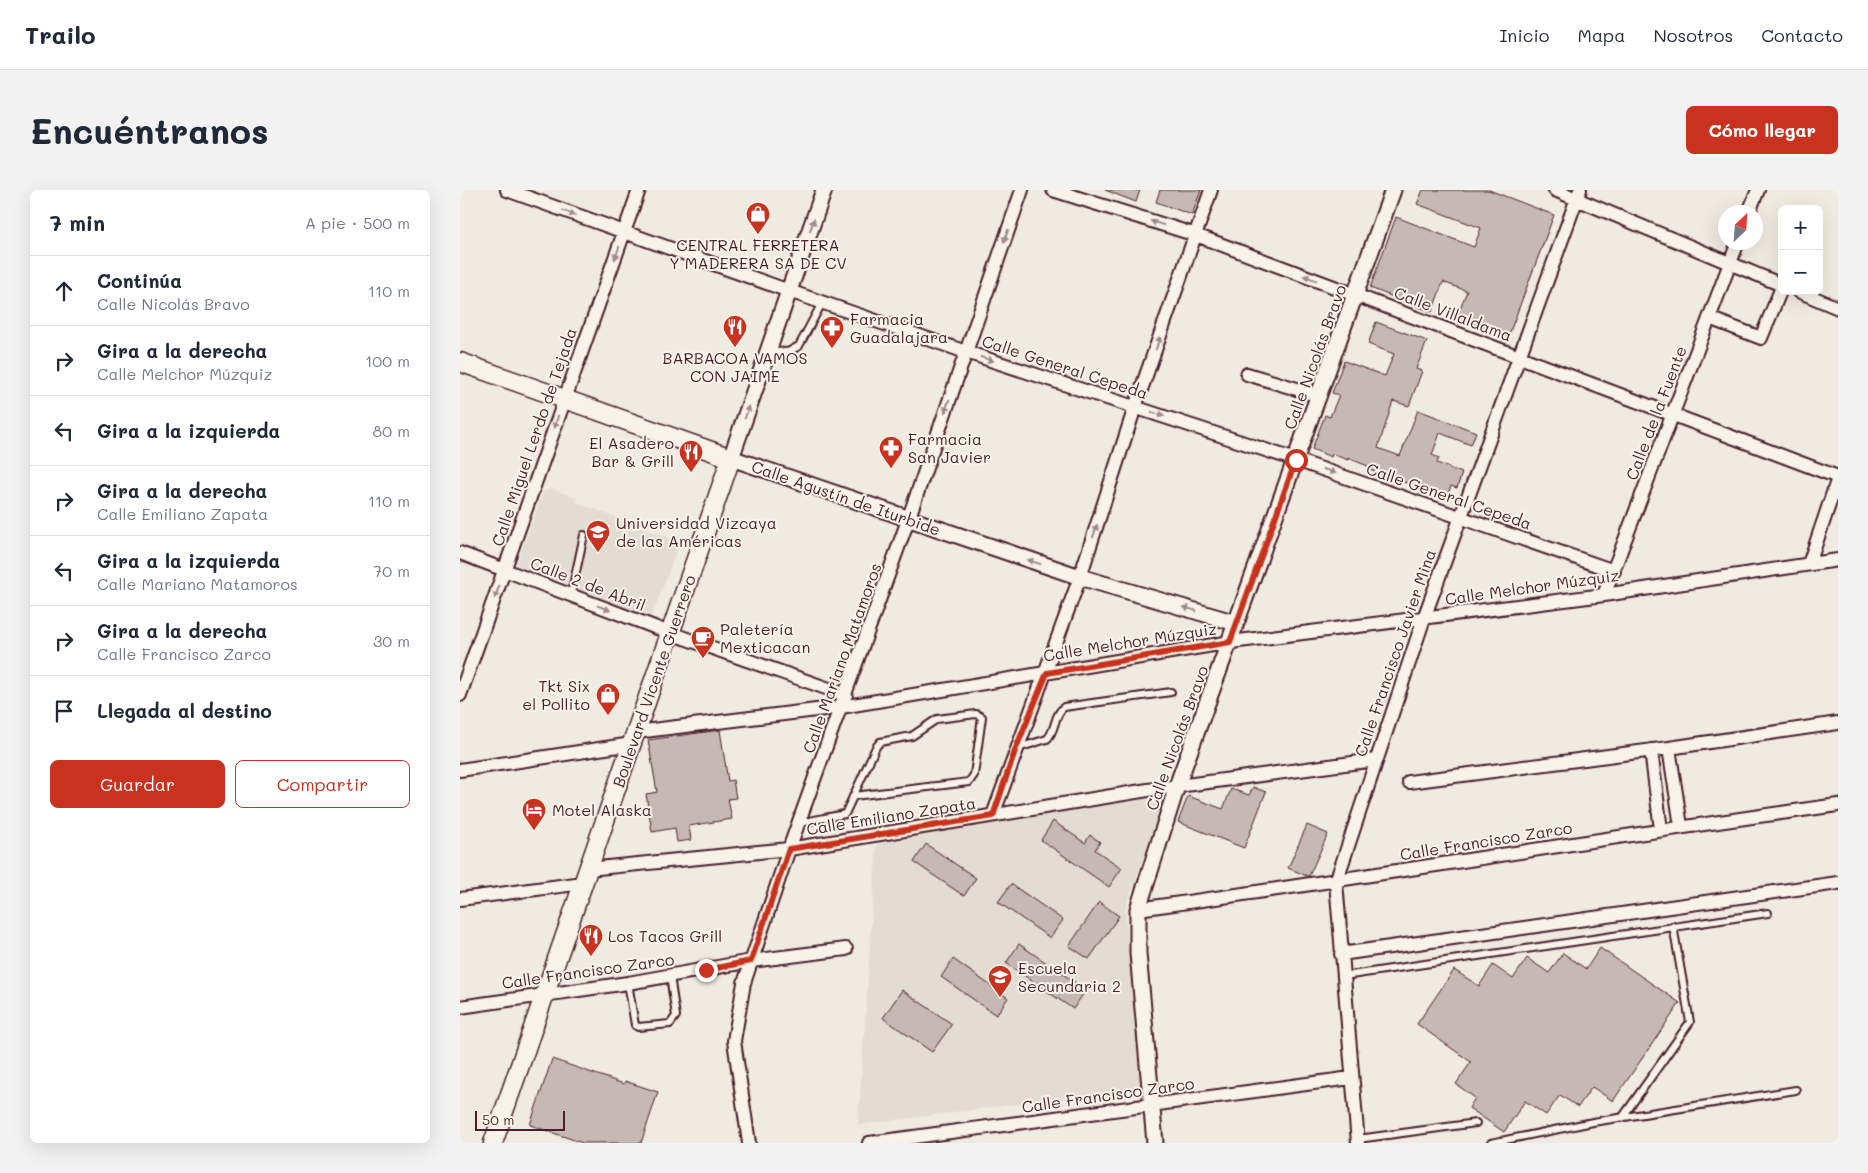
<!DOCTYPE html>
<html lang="es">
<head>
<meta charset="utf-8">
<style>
  body { margin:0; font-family:Mali,sans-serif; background:#f2f2f3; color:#1f2937 }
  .controls { position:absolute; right:15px; top:15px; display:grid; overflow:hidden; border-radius:8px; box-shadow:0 5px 20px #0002 }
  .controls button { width:45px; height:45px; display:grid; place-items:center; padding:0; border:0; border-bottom:1px solid #e0e1e3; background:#fff; color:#1f2937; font:25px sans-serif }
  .compass { position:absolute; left:1258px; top:15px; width:45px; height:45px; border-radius:50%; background:#fff; box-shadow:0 5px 20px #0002; rotate:25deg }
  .scale { position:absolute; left:15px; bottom:12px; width:90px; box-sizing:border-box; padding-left:5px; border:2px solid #4a1f2b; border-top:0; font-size:14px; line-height:18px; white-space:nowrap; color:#4a1f2b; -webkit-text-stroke:4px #f7f3e8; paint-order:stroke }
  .stop { position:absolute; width:15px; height:15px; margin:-11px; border:4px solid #c8321e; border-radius:50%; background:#fff }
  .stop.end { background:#c8321e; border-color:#fff; box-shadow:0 1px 5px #0008 }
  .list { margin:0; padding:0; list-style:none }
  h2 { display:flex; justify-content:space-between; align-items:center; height:65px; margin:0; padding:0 20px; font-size:21px }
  h2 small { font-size:16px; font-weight:400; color:#747a83 }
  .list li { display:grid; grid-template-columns:32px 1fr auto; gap:15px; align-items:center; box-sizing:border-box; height:70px; padding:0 20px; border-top:1px solid #e0e1e3 }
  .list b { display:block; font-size:19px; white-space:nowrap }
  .list p { margin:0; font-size:16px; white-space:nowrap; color:#747a83 }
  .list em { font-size:16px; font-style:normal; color:#747a83 }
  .actions { display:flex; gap:10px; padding:15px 20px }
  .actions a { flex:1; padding:11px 0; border:1px solid #c8321e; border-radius:8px; text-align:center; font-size:18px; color:#c8321e }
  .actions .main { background:#c8321e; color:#fff }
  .icon { flex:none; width:28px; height:28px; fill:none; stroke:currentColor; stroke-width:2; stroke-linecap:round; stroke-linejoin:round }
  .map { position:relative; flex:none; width:1378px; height:953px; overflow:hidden; border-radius:8px }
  header { display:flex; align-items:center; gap:30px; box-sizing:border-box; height:70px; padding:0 25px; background:#fff; border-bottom:1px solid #e0e1e3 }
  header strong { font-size:24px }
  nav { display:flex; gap:28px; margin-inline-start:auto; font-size:18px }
  .intro { display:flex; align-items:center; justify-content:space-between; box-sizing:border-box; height:120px; padding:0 30px }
  h1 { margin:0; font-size:35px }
  .button { padding:12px 22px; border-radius:8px; background:#c8321e; color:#fff; font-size:18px; font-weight:700 }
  main { display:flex; gap:30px; padding:0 30px }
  aside { flex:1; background:#fff; border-radius:8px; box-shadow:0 5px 20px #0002 }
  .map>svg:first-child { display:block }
</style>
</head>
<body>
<header>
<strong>Trailo</strong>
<nav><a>Inicio</a><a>Mapa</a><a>Nosotros</a><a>Contacto</a></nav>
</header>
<div class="intro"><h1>Encuéntranos</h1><a class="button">Cómo llegar</a></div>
<main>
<aside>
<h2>7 min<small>A pie · 500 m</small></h2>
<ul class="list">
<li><svg class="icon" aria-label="ahead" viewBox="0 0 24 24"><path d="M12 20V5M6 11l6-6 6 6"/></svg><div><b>Continúa</b><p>Calle Nicolás Bravo</p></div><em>110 m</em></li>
<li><svg class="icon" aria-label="right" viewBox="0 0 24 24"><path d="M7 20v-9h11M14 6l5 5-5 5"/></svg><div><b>Gira a la derecha</b><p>Calle Melchor Múzquiz</p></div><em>100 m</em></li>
<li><svg class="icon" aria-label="left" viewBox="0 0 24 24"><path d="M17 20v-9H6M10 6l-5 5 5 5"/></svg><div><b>Gira a la izquierda</b></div><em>80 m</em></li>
<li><svg class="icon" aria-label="right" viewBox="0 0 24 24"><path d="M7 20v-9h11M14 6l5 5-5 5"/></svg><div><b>Gira a la derecha</b><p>Calle Emiliano Zapata</p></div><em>110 m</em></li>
<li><svg class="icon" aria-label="left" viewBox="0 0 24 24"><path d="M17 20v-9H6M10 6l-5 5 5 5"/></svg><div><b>Gira a la izquierda</b><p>Calle Mariano Matamoros</p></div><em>70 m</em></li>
<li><svg class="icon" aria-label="right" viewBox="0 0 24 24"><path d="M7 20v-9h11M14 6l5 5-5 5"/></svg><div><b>Gira a la derecha</b><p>Calle Francisco Zarco</p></div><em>30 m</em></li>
<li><svg class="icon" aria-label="arrive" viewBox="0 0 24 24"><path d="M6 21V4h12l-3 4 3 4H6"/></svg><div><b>Llegada al destino</b></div></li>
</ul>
<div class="actions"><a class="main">Guardar</a><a>Compartir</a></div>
</aside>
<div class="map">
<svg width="1378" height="953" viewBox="0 0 1378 953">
  <rect width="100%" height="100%" fill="#f0ebe0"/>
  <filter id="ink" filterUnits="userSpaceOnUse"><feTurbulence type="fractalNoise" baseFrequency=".02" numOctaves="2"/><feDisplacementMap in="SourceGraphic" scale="10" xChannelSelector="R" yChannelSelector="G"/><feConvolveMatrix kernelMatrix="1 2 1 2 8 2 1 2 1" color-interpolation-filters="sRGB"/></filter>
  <g filter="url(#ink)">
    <!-- built -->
    <path fill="#e3dcd2" d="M90,298L117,308L116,312L220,352L191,428L56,375L84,300L88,301Z
      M706,606L665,719L682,898L398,935L417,649Z"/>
    <!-- building -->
    <path fill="#c6b8b3" stroke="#4a1f2b" d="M645,0H680L676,12Z
      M700,0H741L732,25L696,12Z
      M963,0H1029L1094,25L1048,147L996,128L1007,101L983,92L972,122L910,98L936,27L1014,57L1021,38L957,14Z
      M916,132L967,151L956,179L962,181L949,216L933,211L918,258L940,266L958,220L1016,242L1011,255L980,243L972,265L979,268L977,273L1002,283L997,298L991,296L987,307L926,286L907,279L908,276L888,268V270L872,264L871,267L852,259L865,225L870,227L879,205L872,203L884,171L925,186L934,164L908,154Z
      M260,540L268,591L273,590L276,608L268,609L272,629L229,636L231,650L217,652L215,638L192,642L186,604L197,602L188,550Z
      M793,597L806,602L784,658L718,632L728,606L763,619L771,599L789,605Z
      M593,631L625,653L630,645L640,652L635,660L662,678L649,697L581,650Z
      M847,635L868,644L849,686H847L828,678Z
      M466,654L516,688L504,706L454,672Z
      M551,694L603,730L590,748L538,712Z
      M639,712L659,726L629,769L609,756Z
      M559,754L626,800L613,819L546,773Z
      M1140,758L1220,813L1153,911L1132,897L1118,917L1100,905L1086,925L1065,911L1044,942L1009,918L1015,908L996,894L1011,872L957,834L994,780L1019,796L1033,775L1053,789L1067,768L1089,783L1103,763L1126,779Z
      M493,769L548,808L536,825L481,787Z
      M442,800L492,834L472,862L423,828Z
      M92,869L164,894L165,891L198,902L181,953H123L70,935Z"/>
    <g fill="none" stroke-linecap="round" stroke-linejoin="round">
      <defs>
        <path id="service" d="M308,161L328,162L339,156L362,113
          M111,405L124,345
          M558,558L587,549C596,541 593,526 604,517L711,502
          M339,633L385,624L416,557L420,552L452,546L477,529L516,524L522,527L514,585L509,592L394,606
          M884,786L1308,723
          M168,793L175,835L178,837L210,834L216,826L210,786
          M1162,928L1230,832L1213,736
          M898,949L1016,933
          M1031,953L1133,932L1336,900"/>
        <path id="minor" d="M47,0L329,101L506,162L836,270L1154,381
          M593,0L736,45L1378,287
          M1095,0L1322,95
          M1289,22L1298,0
          M1338,101L1378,118
          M1249,128L1301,148L1322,97
          M787,184L860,206
          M0,363L210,443L386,505
          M1349,374L1378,288
          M1144,405L1278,52
          M0,505L179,0
          M176,542L381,517L771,452L1144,405L1378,370
          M1209,558L1221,636
          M1191,560L1201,640
          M0,580L172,554
          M949,592L1209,558L1378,533
          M533,625L620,387L675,217L751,0
          M128,679L329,659L688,600L915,570
          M0,709L123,693
          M678,719C912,687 1144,647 1378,615
          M881,764L1378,693
          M0,817L168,793L291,771L386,759
          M289,953L274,851L284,793L329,659L448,330L562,0
          M409,953L891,888
          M898,953L876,692L964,428L1120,0"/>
        <path id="tertiary" d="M364,0L271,268L620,387L776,433
          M695,953L678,763V719L717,596L933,0"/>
        <path id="secondary" d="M0,172L271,268L33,953"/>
      </defs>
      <!-- service casing -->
      <use href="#service" stroke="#4a1f2b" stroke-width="10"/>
      <!-- minor casing -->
      <use href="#minor" stroke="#4a1f2b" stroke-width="16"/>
      <!-- tertiary casing -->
      <use href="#tertiary" stroke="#4a1f2b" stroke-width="19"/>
      <!-- secondary casing -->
      <use href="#secondary" stroke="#4a1f2b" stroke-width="21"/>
      <!-- service -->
      <use href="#service" stroke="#f7f3e8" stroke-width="6"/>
      <!-- minor -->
      <use href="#minor" stroke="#f7f3e8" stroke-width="12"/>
      <!-- tertiary -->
      <use href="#tertiary" stroke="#f7f3e8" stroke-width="15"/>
      <!-- secondary -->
      <use href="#secondary" stroke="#f7f3e8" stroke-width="18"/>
    </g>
    <!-- one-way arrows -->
    <defs><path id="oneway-solid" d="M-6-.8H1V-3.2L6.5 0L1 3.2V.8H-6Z" transform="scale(1.25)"/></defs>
    <g fill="#a0898a">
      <use href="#oneway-solid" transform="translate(109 23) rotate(20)"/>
      <use href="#oneway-solid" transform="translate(697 33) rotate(-162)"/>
      <use href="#oneway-solid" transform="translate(352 35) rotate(-71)"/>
      <use href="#oneway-solid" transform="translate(546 46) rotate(109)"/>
      <use href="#oneway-solid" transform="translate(157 63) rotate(110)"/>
      <use href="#oneway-solid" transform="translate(850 88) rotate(-160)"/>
      <use href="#oneway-solid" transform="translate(698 153) rotate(-71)"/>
      <use href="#oneway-solid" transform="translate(527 169) rotate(18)"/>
      <use href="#oneway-solid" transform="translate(487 216) rotate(109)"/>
      <use href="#oneway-solid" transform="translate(287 222) rotate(-71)"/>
      <use href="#oneway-solid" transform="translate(698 224) rotate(18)"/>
      <use href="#oneway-solid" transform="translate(96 232) rotate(109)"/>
      <use href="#oneway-solid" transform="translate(869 281) rotate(19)"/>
      <use href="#oneway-solid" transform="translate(635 341) rotate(-72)"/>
      <use href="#oneway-solid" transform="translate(574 372) rotate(-162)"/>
      <use href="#oneway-solid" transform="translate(37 402) rotate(110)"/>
      <use href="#oneway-solid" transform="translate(144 418) rotate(21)"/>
      <use href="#oneway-solid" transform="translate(730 419) rotate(-164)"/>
    </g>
  </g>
  <g fill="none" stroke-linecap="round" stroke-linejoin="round" filter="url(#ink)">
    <!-- route -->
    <path stroke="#c8321e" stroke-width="6" d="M246,780L291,771L329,659L533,626L556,558L587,483L770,452L836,270"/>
  </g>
  <!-- icons -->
  <defs>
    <symbol id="shop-pin" viewBox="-11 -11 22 30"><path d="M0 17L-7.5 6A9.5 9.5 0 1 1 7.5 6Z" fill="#c8321e" stroke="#f7f3e8"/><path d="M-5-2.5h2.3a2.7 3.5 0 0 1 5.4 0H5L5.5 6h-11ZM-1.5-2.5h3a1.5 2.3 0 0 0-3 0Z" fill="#fff"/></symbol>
    <symbol id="restaurant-pin" viewBox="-11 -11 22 30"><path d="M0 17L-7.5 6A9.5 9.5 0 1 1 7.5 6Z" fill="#c8321e" stroke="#f7f3e8"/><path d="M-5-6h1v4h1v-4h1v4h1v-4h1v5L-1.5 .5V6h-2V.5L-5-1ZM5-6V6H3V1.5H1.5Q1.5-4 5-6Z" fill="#fff"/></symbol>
    <symbol id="pharmacy-pin" viewBox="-11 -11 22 30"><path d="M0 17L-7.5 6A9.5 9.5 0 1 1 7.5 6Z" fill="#c8321e" stroke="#f7f3e8"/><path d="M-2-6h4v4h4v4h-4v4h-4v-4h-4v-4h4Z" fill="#fff"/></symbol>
    <symbol id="university-pin" viewBox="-11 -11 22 30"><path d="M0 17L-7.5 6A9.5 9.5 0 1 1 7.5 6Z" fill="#c8321e" stroke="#f7f3e8"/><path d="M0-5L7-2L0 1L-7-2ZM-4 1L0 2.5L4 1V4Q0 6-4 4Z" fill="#fff"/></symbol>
    <symbol id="cafe-pin" viewBox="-11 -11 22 30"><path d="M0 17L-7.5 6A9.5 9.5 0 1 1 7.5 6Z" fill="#c8321e" stroke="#f7f3e8"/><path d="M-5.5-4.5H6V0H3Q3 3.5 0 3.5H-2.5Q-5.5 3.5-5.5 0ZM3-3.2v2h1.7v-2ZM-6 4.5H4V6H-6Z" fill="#fff"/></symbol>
    <symbol id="hotel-pin" viewBox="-11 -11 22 30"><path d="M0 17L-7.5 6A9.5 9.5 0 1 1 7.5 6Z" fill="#c8321e" stroke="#f7f3e8"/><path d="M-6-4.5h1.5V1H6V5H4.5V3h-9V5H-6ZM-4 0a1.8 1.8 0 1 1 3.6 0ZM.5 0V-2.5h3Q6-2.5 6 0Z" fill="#fff"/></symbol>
    <symbol id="school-pin" viewBox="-11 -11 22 30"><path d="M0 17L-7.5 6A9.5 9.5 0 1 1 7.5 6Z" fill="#c8321e" stroke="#f7f3e8"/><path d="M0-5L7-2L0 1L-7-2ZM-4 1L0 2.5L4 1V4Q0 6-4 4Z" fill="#fff"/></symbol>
  </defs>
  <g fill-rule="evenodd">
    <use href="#shop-pin" x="284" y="10" width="28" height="38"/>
    <use href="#restaurant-pin" x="261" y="123" width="28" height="38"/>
    <use href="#pharmacy-pin" x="358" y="124" width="28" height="38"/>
    <use href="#pharmacy-pin" x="417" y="244" width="28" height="38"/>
    <use href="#restaurant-pin" x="217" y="248" width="28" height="38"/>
    <use href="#university-pin" x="124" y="328" width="28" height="38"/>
    <use href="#cafe-pin" x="229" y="434" width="28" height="38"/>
    <use href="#shop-pin" x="134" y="491" width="28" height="38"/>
    <use href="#hotel-pin" x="60" y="606" width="28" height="38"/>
    <use href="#restaurant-pin" x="117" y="732" width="28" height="38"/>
    <use href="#school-pin" x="526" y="773" width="28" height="38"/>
  </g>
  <g text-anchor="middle" stroke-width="4" stroke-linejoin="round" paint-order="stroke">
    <!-- poi labels -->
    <g font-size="16" fill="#4a1f2b" stroke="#f7f3e8" text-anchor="start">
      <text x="298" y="61" text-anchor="middle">CENTRAL FERRETERA<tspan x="298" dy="18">Y MADERERA SA DE CV</tspan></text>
      <text x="390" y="135">Farmacia<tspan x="390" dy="18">Guadalajara</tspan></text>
      <text x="275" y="174" text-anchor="middle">BARBACOA VAMOS<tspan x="275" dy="18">CON JAIME</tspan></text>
      <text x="448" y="255">Farmacia<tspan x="448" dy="18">San Javier</tspan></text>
      <text x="214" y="259" text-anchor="end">El Asadero<tspan x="214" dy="18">Bar &amp; Grill</tspan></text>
      <text x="156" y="339">Universidad Vizcaya<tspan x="156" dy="18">de las Américas</tspan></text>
      <text x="260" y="445">Paletería<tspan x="260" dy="18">Mexticacan</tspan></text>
      <text x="130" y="502" text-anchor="end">Tkt Six<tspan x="130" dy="18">el Pollito</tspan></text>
      <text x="92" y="626">Motel Alaska</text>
      <text x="148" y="752">Los Tacos Grill</text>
      <text x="558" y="784">Escuela<tspan x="558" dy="18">Secundaria 2</tspan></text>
    </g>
    <!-- street labels -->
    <g font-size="16" fill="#4a1f2b" stroke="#f7f3e8">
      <text transform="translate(993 124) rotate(21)" y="6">Calle Villaldama</text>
      <text transform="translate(855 167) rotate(-70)" y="6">Calle Nicolás Bravo</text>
      <text transform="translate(605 177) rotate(18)" y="6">Calle General Cepeda</text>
      <text transform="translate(1196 223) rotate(-69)" y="6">Calle de la Fuente</text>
      <text transform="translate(74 247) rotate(-71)" y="6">Calle Miguel Lerdo de Tejada</text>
      <text transform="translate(989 306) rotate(19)" y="6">Calle General Cepeda</text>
      <text transform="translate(386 308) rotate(19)" y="6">Calle Agustín de Iturbide</text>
      <text transform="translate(128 394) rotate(21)" y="6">Calle 2 de Abril</text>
      <text transform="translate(1072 397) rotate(-8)" y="6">Calle Melchor Múzquiz</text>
      <text transform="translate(670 452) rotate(-9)" y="6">Calle Melchor Múzquiz</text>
      <text transform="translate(935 463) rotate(-71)" y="6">Calle Francisco Javier Mina</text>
      <text transform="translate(382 468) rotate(-70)" y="6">Calle Mariano Matamoros</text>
      <text transform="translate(194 491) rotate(-71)" y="6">Boulevard Vicente Guerrero</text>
      <text transform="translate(717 548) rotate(-70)" y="6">Calle Nicolás Bravo</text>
      <text transform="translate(431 626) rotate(-9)" y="6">Calle Emiliano Zapata</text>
      <text transform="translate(1026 651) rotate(-9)" y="6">Calle Francisco Zarco</text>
      <text transform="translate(128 781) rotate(-8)" y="6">Calle Francisco Zarco</text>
      <text transform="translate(648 905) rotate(-8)" y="6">Calle Francisco Zarco</text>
    </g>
  </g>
</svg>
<div class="controls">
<button>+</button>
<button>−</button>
</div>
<svg class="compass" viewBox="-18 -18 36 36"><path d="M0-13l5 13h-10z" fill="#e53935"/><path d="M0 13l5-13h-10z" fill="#747a83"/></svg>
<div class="scale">50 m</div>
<div class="stop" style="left:836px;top:270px"></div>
<div class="stop end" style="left:246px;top:780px"></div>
</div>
</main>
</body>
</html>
